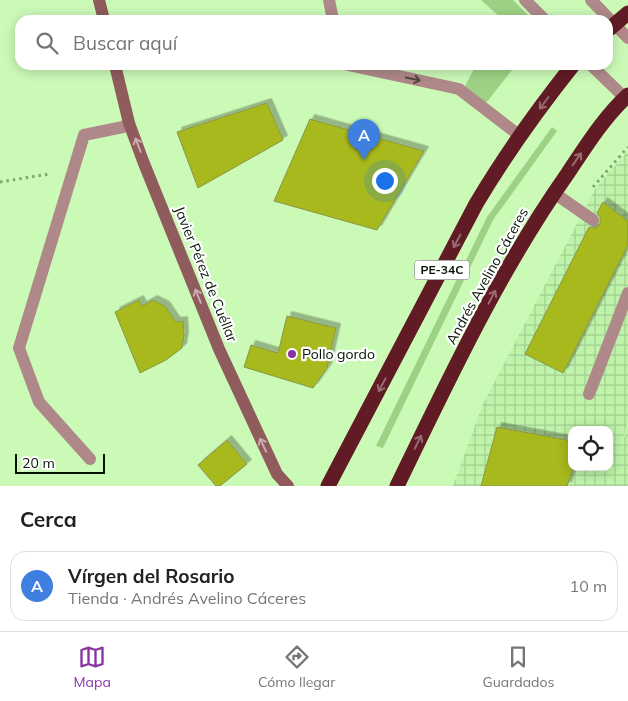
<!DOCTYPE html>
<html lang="es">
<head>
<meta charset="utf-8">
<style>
  body { margin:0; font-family:Mulish,sans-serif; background:#f6f6f6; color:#202124 }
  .controls { position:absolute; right:15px; bottom:15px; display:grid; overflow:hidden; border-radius:10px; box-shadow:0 2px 12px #0003 }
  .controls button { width:45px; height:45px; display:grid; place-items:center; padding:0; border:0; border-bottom:1px solid #e0e0e0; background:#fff; color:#202124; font:25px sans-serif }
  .scale { position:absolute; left:15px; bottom:12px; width:90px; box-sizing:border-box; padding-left:5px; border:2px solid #041300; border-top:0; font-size:14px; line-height:18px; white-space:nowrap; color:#041300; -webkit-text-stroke:4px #fff; paint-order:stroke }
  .you { position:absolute; left:384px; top:180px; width:18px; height:18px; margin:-12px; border:4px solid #fff; border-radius:50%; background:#1a73e8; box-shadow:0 0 0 8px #1a73e833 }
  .badge { display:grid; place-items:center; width:32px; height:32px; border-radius:50%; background:#8734a2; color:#fff; font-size:16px; font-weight:700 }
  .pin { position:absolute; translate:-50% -41px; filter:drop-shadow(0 1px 2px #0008) }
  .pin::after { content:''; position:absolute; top:26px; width:18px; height:15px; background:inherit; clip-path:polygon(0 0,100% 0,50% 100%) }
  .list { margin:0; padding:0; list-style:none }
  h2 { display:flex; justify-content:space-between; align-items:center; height:65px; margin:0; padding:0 20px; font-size:21px }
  h2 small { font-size:16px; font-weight:400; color:#757577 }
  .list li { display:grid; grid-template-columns:32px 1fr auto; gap:15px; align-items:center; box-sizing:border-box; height:70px; margin:0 10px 10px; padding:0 10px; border:1px solid #e0e0e0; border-radius:15px }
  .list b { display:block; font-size:19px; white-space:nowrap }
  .list p { margin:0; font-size:16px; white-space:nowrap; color:#757577 }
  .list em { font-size:16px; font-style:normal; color:#757577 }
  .icon { flex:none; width:28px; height:28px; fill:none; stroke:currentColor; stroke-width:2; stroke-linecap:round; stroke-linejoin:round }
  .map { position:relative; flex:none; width:628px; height:486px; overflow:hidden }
  .search { position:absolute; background:#fff; box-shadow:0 2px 12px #0003; left:15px; right:15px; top:15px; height:55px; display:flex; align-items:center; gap:12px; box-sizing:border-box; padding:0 18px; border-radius:15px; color:#757577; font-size:19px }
  .sheet { height:145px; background:#fff }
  nav { display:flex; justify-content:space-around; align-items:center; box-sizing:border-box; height:70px; border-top:1px solid #e0e0e0; background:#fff; font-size:14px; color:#757577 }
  nav a { display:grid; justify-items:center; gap:2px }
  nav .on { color:#8734a2 }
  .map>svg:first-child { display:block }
</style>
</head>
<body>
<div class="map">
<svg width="628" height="486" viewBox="0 0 628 486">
  <defs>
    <pattern id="industrial-grid" width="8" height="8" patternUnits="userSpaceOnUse" patternTransform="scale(1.25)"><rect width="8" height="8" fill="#bef3a9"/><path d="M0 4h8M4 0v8" fill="none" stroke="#a2cf90"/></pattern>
    <filter id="shadow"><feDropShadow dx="4.5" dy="-4.5" stdDeviation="0" flood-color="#0004"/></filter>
  </defs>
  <rect width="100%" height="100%" fill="#cbfab7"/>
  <!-- industrial -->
  <path fill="url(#industrial-grid)" fill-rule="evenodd" d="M628,151V420L617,463L628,425V486H453L483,404L595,189ZM572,430H609V467H572Z"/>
  <!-- green -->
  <path fill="#9dd286" d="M481,0H513L533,20H499L500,17Z
    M476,65H516L486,103L465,86Z
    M552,127L557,131L493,220L383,448L376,446L487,217Z"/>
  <!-- building -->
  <path fill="#a7b91a" stroke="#89954a" filter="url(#shadow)" d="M267,103L283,140L198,188L177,132Z
    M310,119L424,151L377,230L274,201Z
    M603,202L628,221V245L563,373L525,354L589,227L596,228L600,224V217L597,213Z
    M139,300L142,306L153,300L165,306L176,322L183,321L184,336L182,348L166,360L140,373L115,312Z
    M287,316L336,328L327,368L313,388L244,367L251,345L278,353Z
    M497,427L572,441V471L567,486H481Z
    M227,440L247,464L220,486H216L198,465Z"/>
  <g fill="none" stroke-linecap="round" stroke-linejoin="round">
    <!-- path -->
    <path stroke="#81a573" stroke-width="3" stroke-dasharray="2.5 4" stroke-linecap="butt" d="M0,182L49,174
      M593,187L628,147"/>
    <!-- lane -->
    <path stroke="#af898a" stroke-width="12" d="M329,0L333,20
      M525,0L545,20
      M591,0L628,38
      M348,65L459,89L520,136
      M591,65L625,98
      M554,193L593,220
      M589,394L628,293"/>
    <!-- street -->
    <path stroke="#af898a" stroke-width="12" d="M90,459L39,402L19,348L84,135L123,127L129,123"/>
    <!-- secondary -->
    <path stroke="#8f5b5d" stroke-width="12" d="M99,0L104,20
      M115,65L129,123L143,161L219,349L277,474L288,486"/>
    <!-- highway -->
    <path stroke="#611b24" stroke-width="15" d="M608,30L628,13
      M328,486L476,204C505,155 538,109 573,65
      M397,486C449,379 499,271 568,173C586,146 604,117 628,95"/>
  </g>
  <!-- one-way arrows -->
  <defs><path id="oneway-shaft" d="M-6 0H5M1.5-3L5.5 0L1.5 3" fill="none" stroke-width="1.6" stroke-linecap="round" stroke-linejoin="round" transform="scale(1.25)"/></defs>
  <use stroke="#51483e" href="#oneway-shaft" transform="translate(413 79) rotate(12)"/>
  <g stroke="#986b71">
    <use href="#oneway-shaft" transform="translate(544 103) rotate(127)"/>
    <use href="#oneway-shaft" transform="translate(577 159) rotate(-55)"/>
    <use href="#oneway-shaft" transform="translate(457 241) rotate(118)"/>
    <use href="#oneway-shaft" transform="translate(492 297) rotate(-62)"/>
    <use href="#oneway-shaft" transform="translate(382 385) rotate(118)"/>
    <use href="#oneway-shaft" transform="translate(418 442) rotate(-64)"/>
  </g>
  <g stroke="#c7adae">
    <use href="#oneway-shaft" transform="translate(138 145) rotate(-111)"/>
    <use href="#oneway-shaft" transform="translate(198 296) rotate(-112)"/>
    <use href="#oneway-shaft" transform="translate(263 445) rotate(-115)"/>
  </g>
  <!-- markers -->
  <circle fill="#8734a2" stroke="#fff" stroke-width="2" cx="292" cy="354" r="5"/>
  <g text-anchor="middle" stroke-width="4.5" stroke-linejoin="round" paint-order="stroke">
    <!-- shield labels -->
    <rect fill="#fff" stroke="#4f5a4c" stroke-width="1" x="414.5" y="260.5" width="55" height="19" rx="4"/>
    <g font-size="12" font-weight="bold" fill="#041300">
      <text x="442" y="274">PE-34C</text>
    </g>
    <!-- street labels -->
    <g font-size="14" fill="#041300" stroke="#fff">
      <text transform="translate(206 274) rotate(68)" y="5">Javier Pérez de Cuéllar</text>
      <text transform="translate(487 276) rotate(-61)" y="5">Andrés Avelino Cáceres</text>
    </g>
    <!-- poi labels -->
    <g font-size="14" fill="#041300" stroke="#fff" text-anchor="start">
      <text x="302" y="359">Pollo gordo</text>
    </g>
  </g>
</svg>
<div class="controls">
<button><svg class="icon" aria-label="locate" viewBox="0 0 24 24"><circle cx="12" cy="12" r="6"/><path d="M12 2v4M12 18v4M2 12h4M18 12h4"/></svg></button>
</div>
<div class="scale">20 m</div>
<div class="you"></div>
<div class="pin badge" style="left:364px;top:160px;background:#3f7fe0">A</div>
<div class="search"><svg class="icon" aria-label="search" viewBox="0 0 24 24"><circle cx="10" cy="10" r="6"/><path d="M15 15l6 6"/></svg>Buscar aquí</div>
</div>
<section class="sheet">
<h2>Cerca<small></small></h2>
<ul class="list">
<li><span class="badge" style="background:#3f7fe0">A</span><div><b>Vírgen del Rosario</b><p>Tienda · Andrés Avelino Cáceres</p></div><em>10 m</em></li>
</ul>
</section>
<nav>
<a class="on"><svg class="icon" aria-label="map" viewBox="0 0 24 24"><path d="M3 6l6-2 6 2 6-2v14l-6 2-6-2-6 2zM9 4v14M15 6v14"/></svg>Mapa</a>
<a><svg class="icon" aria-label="directions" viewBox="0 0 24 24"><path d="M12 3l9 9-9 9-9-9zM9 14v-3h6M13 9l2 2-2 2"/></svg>Cómo llegar</a>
<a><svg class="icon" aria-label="saved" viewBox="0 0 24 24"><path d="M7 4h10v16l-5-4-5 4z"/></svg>Guardados</a>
</nav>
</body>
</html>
